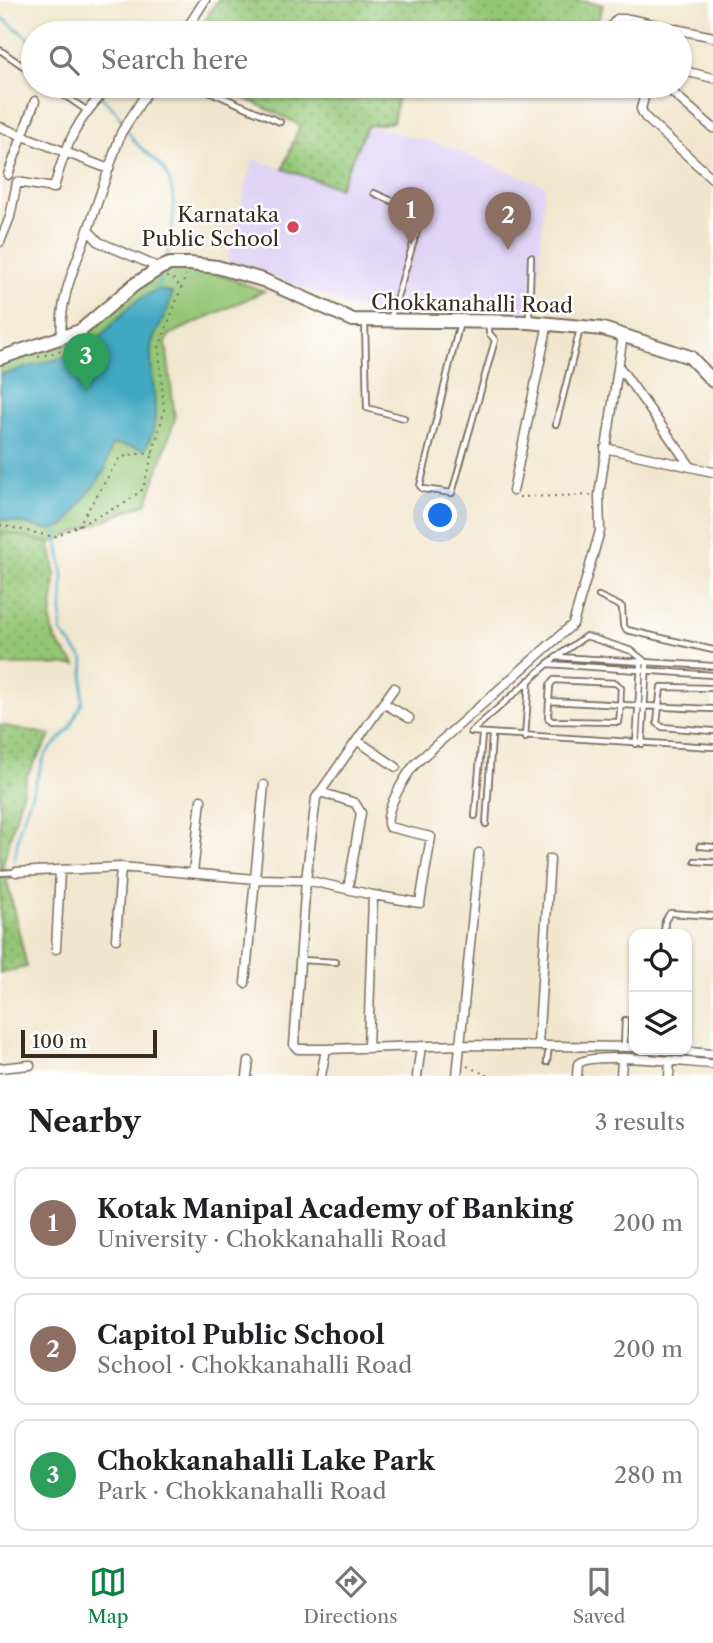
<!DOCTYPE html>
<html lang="en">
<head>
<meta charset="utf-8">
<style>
  body { margin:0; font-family:"Libre Caslon Text",serif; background:#f2f2f2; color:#202124 }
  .controls { position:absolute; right:21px; bottom:21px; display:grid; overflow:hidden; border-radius:14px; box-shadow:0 2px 5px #0004 }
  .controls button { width:63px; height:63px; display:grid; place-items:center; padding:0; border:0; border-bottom:2px solid #e0e0e0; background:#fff; color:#202124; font:35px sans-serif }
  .scale { position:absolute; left:21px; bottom:18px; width:136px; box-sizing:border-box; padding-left:7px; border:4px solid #3b2a1e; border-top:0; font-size:19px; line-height:24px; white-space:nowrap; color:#3b2a1e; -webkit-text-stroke:5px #fff; paint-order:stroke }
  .you { position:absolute; left:441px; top:516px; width:24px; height:24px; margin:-18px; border:5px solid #fff; border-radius:50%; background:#1a73e8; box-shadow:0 0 0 10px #1a73e833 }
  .badge { display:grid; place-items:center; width:46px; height:46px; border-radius:50%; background:#0b8043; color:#fff; font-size:23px; font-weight:700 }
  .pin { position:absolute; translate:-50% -58px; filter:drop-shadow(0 2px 4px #0008) }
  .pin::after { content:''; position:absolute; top:37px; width:24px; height:21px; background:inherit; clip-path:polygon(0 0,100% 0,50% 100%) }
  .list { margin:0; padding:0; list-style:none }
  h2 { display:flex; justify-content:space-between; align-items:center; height:91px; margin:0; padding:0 28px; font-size:30px }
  h2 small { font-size:23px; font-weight:400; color:#757577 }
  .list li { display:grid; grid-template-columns:46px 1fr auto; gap:21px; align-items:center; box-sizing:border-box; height:112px; margin:0 14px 14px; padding:0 14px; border:2px solid #e0e0e0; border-radius:14px }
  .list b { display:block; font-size:26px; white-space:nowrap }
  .list p { margin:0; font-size:23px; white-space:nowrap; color:#757577 }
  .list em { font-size:23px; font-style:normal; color:#757577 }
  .icon { flex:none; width:38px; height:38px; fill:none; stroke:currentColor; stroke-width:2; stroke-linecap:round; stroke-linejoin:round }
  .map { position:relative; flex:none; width:713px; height:1076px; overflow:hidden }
  .search { position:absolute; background:#fff; box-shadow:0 2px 5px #0004; left:21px; right:21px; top:21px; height:77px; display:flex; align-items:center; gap:18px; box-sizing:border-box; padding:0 24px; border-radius:38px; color:#757577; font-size:26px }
  .sheet { height:469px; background:#fff }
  nav { display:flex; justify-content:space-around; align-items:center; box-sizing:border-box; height:98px; border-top:2px solid #e0e0e0; background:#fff; font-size:19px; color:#757577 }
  nav a { display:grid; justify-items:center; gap:4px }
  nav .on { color:#0b8043 }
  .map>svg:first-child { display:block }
</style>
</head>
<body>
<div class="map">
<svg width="713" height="1076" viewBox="0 0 713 1076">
  <defs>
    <pattern id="grass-dots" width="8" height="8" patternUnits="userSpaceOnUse" patternTransform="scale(1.75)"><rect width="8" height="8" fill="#94c676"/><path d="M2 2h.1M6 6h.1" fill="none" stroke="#7aa160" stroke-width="1.8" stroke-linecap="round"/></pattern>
  </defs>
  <rect width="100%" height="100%" fill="#fff"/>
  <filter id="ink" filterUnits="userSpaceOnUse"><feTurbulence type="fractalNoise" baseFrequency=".0143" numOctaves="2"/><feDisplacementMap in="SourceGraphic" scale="14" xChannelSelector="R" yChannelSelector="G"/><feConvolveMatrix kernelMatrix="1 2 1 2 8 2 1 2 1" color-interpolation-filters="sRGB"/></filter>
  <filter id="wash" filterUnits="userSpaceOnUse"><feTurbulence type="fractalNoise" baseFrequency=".00686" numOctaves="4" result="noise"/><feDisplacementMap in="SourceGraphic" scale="28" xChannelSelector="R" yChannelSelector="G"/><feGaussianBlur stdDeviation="1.57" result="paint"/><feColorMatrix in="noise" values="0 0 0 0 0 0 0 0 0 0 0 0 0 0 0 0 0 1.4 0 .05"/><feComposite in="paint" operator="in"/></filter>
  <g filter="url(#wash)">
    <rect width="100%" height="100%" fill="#f1e6cd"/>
    <!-- built -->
    <path fill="#dfd4f5" d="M367,125L443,145L545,186L536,313L459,314L350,308L326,296L227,261L253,159L339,187Z"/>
    <!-- grass -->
    <path fill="url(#grass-dots)" stroke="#68784a" stroke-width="2" d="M218,0H577L603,5L594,33L413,22L410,33H197Z
      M220,86H400L393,122L367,126L339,188L283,169L300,125Z
      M1,531L50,543C51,553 55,565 55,575C55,623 37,624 76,665H0Z
      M0,725L51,735L27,775L3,864L27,967L0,973Z"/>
    <!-- park -->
    <path fill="#94c676" stroke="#68784a" stroke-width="2" d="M179,268L218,274L264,291L169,335L166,343L175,419L147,503L50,543L0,531V363L79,341L118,303L156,274Z"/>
    <!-- water -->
    <path fill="#41a8c1" stroke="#3e6970" stroke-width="2" d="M157,289L172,293C170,314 151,335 151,348C149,384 165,416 145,449L112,444L105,470L66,525L51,530L0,519V375L86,351L132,304Z"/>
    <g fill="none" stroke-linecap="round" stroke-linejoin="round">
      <!-- stream -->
      <path stroke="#41a8c1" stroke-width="2.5" d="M0,16L33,42
        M90,86L116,111L124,125
        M127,130C139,151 151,153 164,170C180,193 172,239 165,262
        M157,289L162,272
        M14,861L20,828L45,755L70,728L82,702L84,660L61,632L63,575L56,528"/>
    </g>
  </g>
  <g filter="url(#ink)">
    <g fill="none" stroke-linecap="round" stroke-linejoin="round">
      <defs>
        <path id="lane" d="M0,50L33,73
          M51,86L86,110
          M197,86L280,122
          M374,193L417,212L420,221L390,320
          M529,319L531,257
          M365,322L367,408L404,418
          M460,322L420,486L423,489L452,493L495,340L489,333V324
          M556,424L580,329
          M599,596L622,607L623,625L627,630L713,650
          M557,657L713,666
          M548,663L586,636L632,651L647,663L642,744
          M713,675L548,664L471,732L713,747
          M713,688L661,687L657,723L662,727L713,731
          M549,701L550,685L554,680L616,683L621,688C620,699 621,711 619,722L552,721L548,718L549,701C604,704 658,707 713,709
          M525,738L529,680
          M636,744L641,663
          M475,816L482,735
          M486,824L492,736
          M700,846L713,847
          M695,861L713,862
          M0,873L16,872
          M664,934L665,921L670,913L713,916
          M301,960L336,962
          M624,1046L625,1020
          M547,1062L549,1046"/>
        <path id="street" d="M184,33L205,0
          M611,33V26L617,19H629L713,37
          M680,70L713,78
          M151,86L121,133L88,230L99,242L160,268
          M647,86L641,109L645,117L713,179
          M665,86L713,128
          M0,127L109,169
          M8,175L35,101
          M0,242L10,217L17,182L54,188C66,144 77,118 110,86
          M62,339C58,301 75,266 88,230
          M620,368L691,467
          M605,448L713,472
          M513,491L548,323
          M383,703L409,718
          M358,741L396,767
          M320,792L355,803L361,813L348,889
          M16,872L121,867
          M193,873L201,800
          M116,939L121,867L255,879L306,880L373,895
          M56,949L60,871
          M245,983L264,785
          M538,1045L550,859
          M368,1048L373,895L420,903L431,837L389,827C382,813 407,773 417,762L573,624L600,531L599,495L623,335
          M326,1049H298L294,1045L306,880L316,798L394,688
          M664,1050L713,1054
          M0,1068L30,1065
          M247,1076L249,1061
          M321,1076L326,1049L462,1045L634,1047
          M417,1076L421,1046
          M457,1076L479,853
          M577,1076L578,1064C589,1051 691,1063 713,1064
          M621,1076L622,1060
          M669,1076L670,1061"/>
        <path id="secondary" d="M0,358L80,331L134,285L160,268L170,264H190L217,267L263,280L353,320L529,322L603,329L690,357L713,381"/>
      </defs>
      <!-- lane casing -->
      <use href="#lane" stroke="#7b6c5b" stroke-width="8"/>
      <!-- street casing -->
      <use href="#street" stroke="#7b6c5b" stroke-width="11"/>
      <!-- secondary casing -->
      <use href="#secondary" stroke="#7b6c5b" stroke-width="16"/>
      <!-- path -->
      <path stroke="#7b6c5b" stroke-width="2" stroke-dasharray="2 5" stroke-linecap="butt" d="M166,277L176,280L180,288
        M38,357L72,348L82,342
        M519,497L591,495
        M0,525L54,537L125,503L143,489L164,411L159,348L186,275
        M78,526L119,459L128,455L153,453
        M467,1066L489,1076"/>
      <!-- lane -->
      <use href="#lane" stroke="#fff" stroke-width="4.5"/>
      <!-- street -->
      <use href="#street" stroke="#fff" stroke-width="8"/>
      <!-- secondary -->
      <use href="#secondary" stroke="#fff" stroke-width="12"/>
    </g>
  </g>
  <!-- markers -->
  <circle fill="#d1495b" stroke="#fff" stroke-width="2.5" cx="293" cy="227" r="7"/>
  <g text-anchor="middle" stroke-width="5" stroke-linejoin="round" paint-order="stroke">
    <!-- poi labels -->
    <g font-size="21" fill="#3b2a1e" stroke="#fff" text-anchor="end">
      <text x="279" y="222">Karnataka<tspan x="279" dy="24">Public School</tspan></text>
    </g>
    <!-- street labels -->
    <g font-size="21" fill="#3b2a1e" stroke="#fff">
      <text transform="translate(472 304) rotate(1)" y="7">Chokkanahalli Road</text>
    </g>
  </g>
</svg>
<div class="controls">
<button><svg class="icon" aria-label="locate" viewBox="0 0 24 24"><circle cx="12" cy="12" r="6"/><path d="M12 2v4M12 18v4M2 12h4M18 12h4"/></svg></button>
<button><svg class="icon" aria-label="layers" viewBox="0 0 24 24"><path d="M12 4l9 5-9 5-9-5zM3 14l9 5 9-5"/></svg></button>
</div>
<div class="scale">100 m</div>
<div class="you"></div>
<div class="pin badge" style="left:411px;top:245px;background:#8d6e63">1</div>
<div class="pin badge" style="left:508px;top:250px;background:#8d6e63">2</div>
<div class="pin badge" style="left:86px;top:391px;background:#2e9e5b">3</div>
<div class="search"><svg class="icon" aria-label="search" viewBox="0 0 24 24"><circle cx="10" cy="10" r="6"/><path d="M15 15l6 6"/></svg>Search here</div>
</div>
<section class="sheet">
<h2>Nearby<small>3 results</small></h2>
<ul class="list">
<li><span class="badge" style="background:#8d6e63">1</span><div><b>Kotak Manipal Academy of Banking</b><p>University · Chokkanahalli Road</p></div><em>200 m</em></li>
<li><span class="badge" style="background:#8d6e63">2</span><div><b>Capitol Public School</b><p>School · Chokkanahalli Road</p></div><em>200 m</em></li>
<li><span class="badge" style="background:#2e9e5b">3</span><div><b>Chokkanahalli Lake Park</b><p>Park · Chokkanahalli Road</p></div><em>280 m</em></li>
</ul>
</section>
<nav>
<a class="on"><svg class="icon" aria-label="map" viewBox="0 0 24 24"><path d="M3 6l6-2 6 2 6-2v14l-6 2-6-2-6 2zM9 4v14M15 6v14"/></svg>Map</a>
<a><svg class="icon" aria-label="directions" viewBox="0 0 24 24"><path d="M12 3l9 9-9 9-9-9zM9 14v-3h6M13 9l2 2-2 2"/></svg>Directions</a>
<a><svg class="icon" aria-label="saved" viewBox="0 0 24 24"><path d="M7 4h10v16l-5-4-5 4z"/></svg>Saved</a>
</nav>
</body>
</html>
